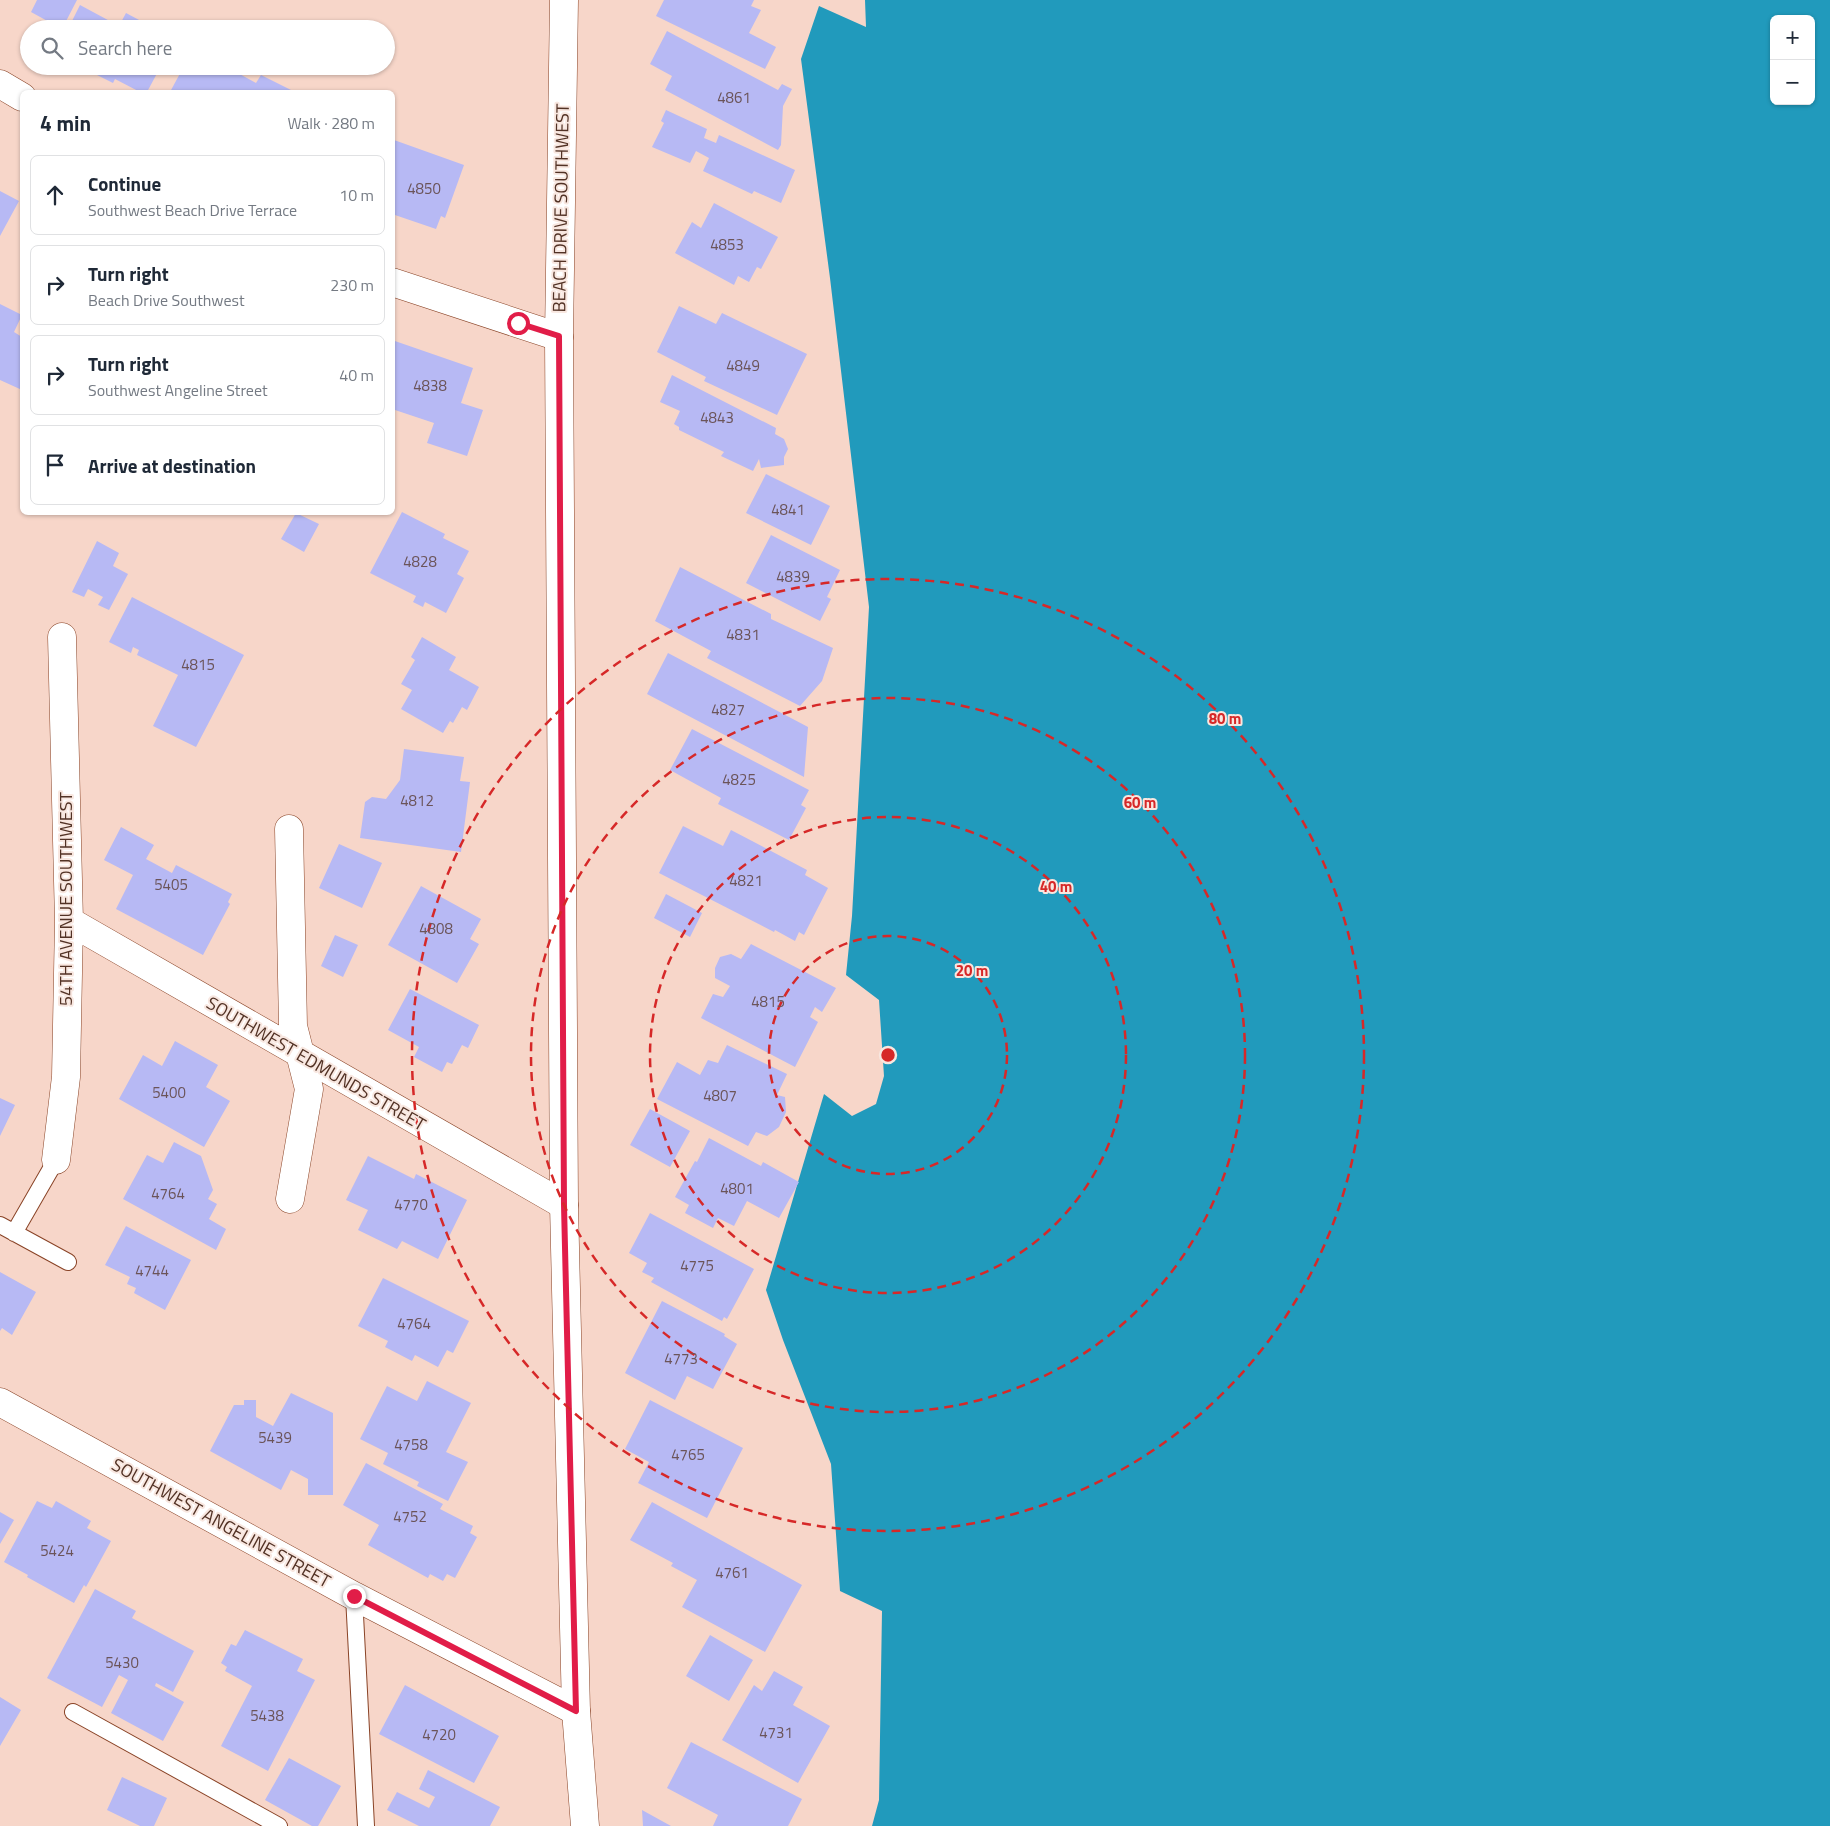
<!DOCTYPE html>
<html lang="en">
<head>
<meta charset="utf-8">
<style>
  body { margin:0; font-family:"Titillium Web",sans-serif; background:#f6f6f7; color:#1f2937 }
  .controls { position:absolute; right:15px; top:15px; display:grid; overflow:hidden; border-radius:8px; box-shadow:0 1px 4px #0004 }
  .controls button { width:45px; height:45px; display:grid; place-items:center; padding:0; border:0; border-bottom:1px solid #e0e1e3; background:#fff; color:#1f2937; font:25px sans-serif }
  .stop { position:absolute; width:15px; height:15px; margin:-11px; border:4px solid #e11d48; border-radius:50%; background:#fff }
  .stop.end { background:#e11d48; border-color:#fff; box-shadow:0 1px 5px #0008 }
  .list { margin:0; padding:0; list-style:none }
  h2 { display:flex; justify-content:space-between; align-items:center; height:65px; margin:0; padding:0 20px; font-size:21px }
  h2 small { font-size:16px; font-weight:400; color:#747a83 }
  .list li { display:grid; grid-template-columns:32px 1fr auto; gap:15px; align-items:center; box-sizing:border-box; height:80px; margin:0 10px 10px; padding:0 10px; border:1px solid #e0e1e3; border-radius:8px }
  .list b { display:block; font-size:19px; white-space:nowrap }
  .list p { margin:0; font-size:16px; white-space:nowrap; color:#747a83 }
  .list em { font-size:16px; font-style:normal; color:#747a83 }
  .icon { flex:none; width:28px; height:28px; fill:none; stroke:currentColor; stroke-width:2; stroke-linecap:round; stroke-linejoin:round }
  .map { position:relative; flex:none; width:1830px; height:1826px; overflow:hidden }
  .search { position:absolute; background:#fff; box-shadow:0 1px 4px #0004; left:20px; top:20px; width:375px; height:55px; display:flex; align-items:center; gap:12px; box-sizing:border-box; padding:0 18px; border-radius:28px; color:#747a83; font-size:19px }
  .panel { position:absolute; background:#fff; box-shadow:0 1px 4px #0004; left:20px; top:90px; width:375px; height:425px; border-radius:8px }
  .map>svg:first-child { display:block }
</style>
</head>
<body>
<div class="map">
<svg width="1830" height="1826" viewBox="0 0 1830 1826">
  <rect width="100%" height="100%" fill="#f7d6c9"/>
  <!-- water -->
  <path fill="#219abc" fill-rule="evenodd" d="M865,0H1830V1826H872L879,1800L882,1611L840,1591L831,1464L783,1340L766,1290L824,1094L852,1116L876,1104L884,1076L879,1000L846,975L852,916L869,607L830,278L801,59L819,6L866,27ZM1774,19H1811V101H1774Z"/>
  <!-- building -->
  <path fill="#b7b9f4" d="M37,0H77L62,29L31,12Z
    M664,0H754L751,6L761,10L749,33L776,47L765,69L656,16Z
    M80,5L119,26L126,13L156,29H68Z
    M667,31L778,90L782,84L792,89L783,106L781,145L778,150L665,90L672,76L650,64Z
    M88,66H161L147,92H140L115,79L113,83L97,75L98,72Z
    M184,66H225L256,83L261,75L295,92H170Z
    M666,110L707,129L704,138L716,143L719,135L795,170L781,203L754,191L752,194L703,171L709,158L696,151L690,163L652,147L664,123L661,121Z
    M394,140L464,165L445,218L441,216L436,229L392,214V144Z
    M0,191L19,201L0,236Z
    M714,203L778,237L761,269L757,267L749,282L738,276L734,285L675,253L692,222L701,228Z
    M0,304L22,315L14,332L22,337V390L0,380Z
    M679,306L716,324L722,313L807,354L777,415L704,381L706,377L657,352Z
    M392,340L473,368L461,403L483,410L467,456L427,443L434,423L392,409Z
    M672,375L776,428L775,434L784,439L788,449L784,457V465L761,468L759,459L753,471L721,456L724,452L679,430V427L674,424L680,411L660,402Z
    M766,474L830,506L811,545L746,513Z
    M402,512L445,534L443,538L469,551L457,574L464,578L446,613L425,602L423,607L413,602L416,596L370,573Z
    M296,513L319,524L304,552L281,539Z
    M771,535L840,570L827,597L831,599L820,621L746,583Z
    M97,541L119,553L113,566L128,574L109,610L98,605L103,597L88,589L84,597L72,592Z
    M680,567L771,614V619L833,648L822,681L800,706L707,658L711,651L655,621Z
    M132,597L244,655L196,747L153,726L178,675L137,655L139,650L133,647L131,653L109,642Z
    M422,637L456,657L449,670L479,687L467,710L462,707L453,723L450,721L443,733L401,709L412,690L401,684L415,660L411,657Z
    M668,653L808,727L804,777L647,694Z
    M692,729L809,790L801,805L806,808L789,840L718,804L721,798L670,770Z
    M404,749L464,757L460,781L470,782L461,852L360,838L365,802L372,797L386,799L400,780Z
    M683,826L723,846L731,830L807,870L805,875L828,888L804,935L799,932L795,941L775,930L774,932L659,873Z
    M121,827L154,845L146,859L172,873L176,865L232,894L228,902L230,904L203,955L116,909L133,875L104,860Z
    M339,844L382,863L362,908L319,888Z
    M421,886L481,919L470,939L479,944L457,983L388,945Z
    M666,894L702,913L690,937L654,918Z
    M335,935L358,945L343,977L321,966Z
    M751,944L836,988L822,1012L815,1007L810,1017L818,1022L795,1067L701,1018L713,994L723,997L730,986L715,978V968L720,957L731,954L741,959Z
    M410,989L479,1025L468,1048L462,1045L452,1064L447,1062L442,1072L414,1057L419,1047L388,1030Z
    M175,1041L218,1065L206,1087L230,1101L204,1147L119,1099L143,1055L162,1066Z
    M727,1045L787,1074L777,1095L785,1097L786,1112L779,1127L767,1136L756,1132L748,1146L657,1099L677,1062L700,1075L708,1060L718,1063Z
    M0,1098L15,1105L0,1136Z
    M650,1109L690,1131L670,1167L630,1145Z
    M709,1138L761,1166L763,1162L799,1182L779,1218L747,1201L734,1226L718,1218L713,1228L685,1213L689,1205L675,1197L695,1161L697,1162Z
    M174,1142L201,1156L213,1190L208,1199L217,1204L209,1219L226,1229L216,1250L123,1199L147,1155L163,1163Z
    M368,1156L414,1179L416,1174L467,1200L438,1259L402,1241L397,1249L358,1230L368,1210L346,1200Z
    M650,1213L754,1269L727,1319L724,1317L722,1321L651,1282L654,1278L642,1272L647,1263L629,1253Z
    M126,1226L191,1260L165,1310L134,1293L136,1288L127,1284L130,1277L105,1265Z
    M0,1272L36,1292L12,1335L2,1328L0,1331Z
    M383,1278L469,1321L453,1353L447,1350L438,1367L415,1355L412,1361L385,1347L388,1341L358,1326Z
    M662,1301L725,1334L724,1336L737,1344L713,1389L687,1376L675,1400L625,1373Z
    M427,1381L471,1403L446,1452L468,1462L448,1501L417,1486L419,1482L383,1464L388,1453L360,1439L387,1386L417,1401Z
    M291,1393L333,1413V1495H308V1479L291,1470L281,1490L210,1451L234,1405H244V1400H256V1417L273,1426Z
    M650,1400L743,1448L707,1518L638,1483L649,1462L625,1449Z
    M366,1463L443,1504L440,1509L473,1526L470,1533L477,1537L455,1578L447,1574L443,1581L430,1574L428,1578L368,1545L379,1525L343,1505Z
    M37,1501L52,1508L56,1501L91,1521L87,1528L111,1541L86,1587L84,1585L74,1603L27,1577L28,1575L4,1562Z
    M652,1502L802,1585L765,1652L682,1607L697,1580L671,1566L673,1563L630,1540Z
    M0,1512L14,1520L0,1544Z
    M95,1589L136,1611L132,1618L194,1651L173,1692L156,1683L155,1686L184,1702L163,1741L111,1713L128,1680L119,1675L102,1707L47,1678Z
    M245,1630L303,1659L297,1671L315,1680L268,1771L221,1746L252,1686L225,1671L227,1667L221,1663L231,1644L236,1646Z
    M710,1635L753,1660L729,1701L686,1676Z
    M774,1671L803,1687L793,1705L830,1726L798,1783L722,1740L754,1685L762,1691Z
    M405,1685L499,1736L474,1783L379,1734Z
    M0,1697L21,1710L0,1746Z
    M691,1742L802,1799L788,1826H713L718,1815L667,1788Z
    M289,1758L341,1786L318,1826H312L265,1800Z
    M428,1770L500,1807L490,1826H419L387,1810L397,1792L429,1808L435,1797L419,1789Z
    M122,1777L167,1798L154,1826H140L107,1810Z
    M642,1810L671,1826H643Z"/>
  <g fill="none" stroke-linecap="round" stroke-linejoin="round">
    <defs>
      <path id="service" d="M0,1225L68,1262
        M14,1233L56,1160
        M354,1596L366,1826
        M73,1712L279,1826"/>
      <path id="minor" d="M0,84L22,97
        M392,282L559,337
        M289,829L293,1026L309,1089L290,1199
        M69,921L564,1205
        M56,1160L66,1077L69,921L62,637
        M0,1402L354,1596L576,1711"/>
      <path id="secondary" d="M564,0L559,337L564,1205L576,1711L585,1826"/>
    </defs>
    <!-- service casing -->
    <use href="#service" stroke="#894326" stroke-width="18"/>
    <!-- minor casing -->
    <use href="#minor" stroke="#894326" stroke-width="29"/>
    <!-- secondary casing -->
    <use href="#secondary" stroke="#894326" stroke-width="29"/>
    <!-- service -->
    <use href="#service" stroke="#fff" stroke-width="16"/>
    <!-- minor -->
    <use href="#minor" stroke="#fff" stroke-width="28"/>
    <!-- secondary -->
    <use href="#secondary" stroke="#fff" stroke-width="28"/>
  </g>
  <g fill="none" stroke-linecap="round" stroke-linejoin="round">
    <!-- route -->
    <path stroke="#e11d48" stroke-width="6" d="M354,1596L576,1711L564,1205L559,336L518,323"/>
  </g>
  <!-- distance rings -->
  <g fill="none" stroke="#d62828" stroke-width="2.5" stroke-dasharray="9 6">
    <circle cx="888" cy="1055" r="119"/>
    <circle cx="888" cy="1055" r="238"/>
    <circle cx="888" cy="1055" r="357"/>
    <circle cx="888" cy="1055" r="476"/>
  </g>
  <g text-anchor="middle" stroke-width="4" stroke-linejoin="round" paint-order="stroke">
    <!-- number labels -->
    <g font-size="15" fill="#6b5459">
      <text x="734" y="103">4861</text>
      <text x="424" y="194">4850</text>
      <text x="727" y="250">4853</text>
      <text x="743" y="371">4849</text>
      <text x="430" y="391">4838</text>
      <text x="717" y="423">4843</text>
      <text x="788" y="515">4841</text>
      <text x="420" y="567">4828</text>
      <text x="793" y="582">4839</text>
      <text x="743" y="640">4831</text>
      <text x="198" y="670">4815</text>
      <text x="728" y="715">4827</text>
      <text x="739" y="785">4825</text>
      <text x="417" y="806">4812</text>
      <text x="746" y="886">4821</text>
      <text x="171" y="890">5405</text>
      <text x="436" y="934">4808</text>
      <text x="768" y="1007">4815</text>
      <text x="169" y="1098">5400</text>
      <text x="720" y="1101">4807</text>
      <text x="737" y="1194">4801</text>
      <text x="168" y="1199">4764</text>
      <text x="411" y="1210">4770</text>
      <text x="697" y="1271">4775</text>
      <text x="152" y="1276">4744</text>
      <text x="414" y="1329">4764</text>
      <text x="681" y="1364">4773</text>
      <text x="275" y="1443">5439</text>
      <text x="411" y="1450">4758</text>
      <text x="688" y="1460">4765</text>
      <text x="410" y="1522">4752</text>
      <text x="57" y="1556">5424</text>
      <text x="732" y="1578">4761</text>
      <text x="122" y="1668">5430</text>
      <text x="267" y="1721">5438</text>
      <text x="776" y="1738">4731</text>
      <text x="439" y="1740">4720</text>
    </g>
    <!-- street labels -->
    <g font-size="18" fill="#523225" stroke="#f8e7e0">
      <text transform="translate(561 208) rotate(-89)" y="6">BEACH DRIVE SOUTHWEST</text>
      <text transform="translate(66 899) rotate(-90)" y="6">54TH AVENUE SOUTHWEST</text>
      <text transform="translate(316 1064) rotate(30)" y="6">SOUTHWEST EDMUNDS STREET</text>
      <text transform="translate(221 1523) rotate(29)" y="6">SOUTHWEST ANGELINE STREET</text>
    </g>
  </g>
  <circle cx="888" cy="1055" r="8" fill="#d62828" stroke="#f8e7e0" stroke-width="2.5"/>
  <g font-size="15" text-anchor="middle" font-weight="bold" fill="#d62828" stroke="#f8e7e0" stroke-width="4" stroke-linejoin="round" paint-order="stroke">
    <text x="1225" y="724">80 m</text>
    <text x="1140" y="808">60 m</text>
    <text x="1056" y="892">40 m</text>
    <text x="972" y="976">20 m</text>
  </g>
</svg>
<div class="controls">
<button>+</button>
<button>−</button>
</div>
<div class="stop" style="left:518px;top:323px"></div>
<div class="stop end" style="left:354px;top:1596px"></div>
<div class="search"><svg class="icon" aria-label="search" viewBox="0 0 24 24"><circle cx="10" cy="10" r="6"/><path d="M15 15l6 6"/></svg>Search here</div>
<section class="panel">
<h2>4 min<small>Walk · 280 m</small></h2>
<ul class="list">
<li><svg class="icon" aria-label="ahead" viewBox="0 0 24 24"><path d="M12 20V5M6 11l6-6 6 6"/></svg><div><b>Continue</b><p>Southwest Beach Drive Terrace</p></div><em>10 m</em></li>
<li><svg class="icon" aria-label="right" viewBox="0 0 24 24"><path d="M7 20v-9h11M14 6l5 5-5 5"/></svg><div><b>Turn right</b><p>Beach Drive Southwest</p></div><em>230 m</em></li>
<li><svg class="icon" aria-label="right" viewBox="0 0 24 24"><path d="M7 20v-9h11M14 6l5 5-5 5"/></svg><div><b>Turn right</b><p>Southwest Angeline Street</p></div><em>40 m</em></li>
<li><svg class="icon" aria-label="arrive" viewBox="0 0 24 24"><path d="M6 21V4h12l-3 4 3 4H6"/></svg><div><b>Arrive at destination</b></div></li>
</ul>
</section>
</div>
</body>
</html>
